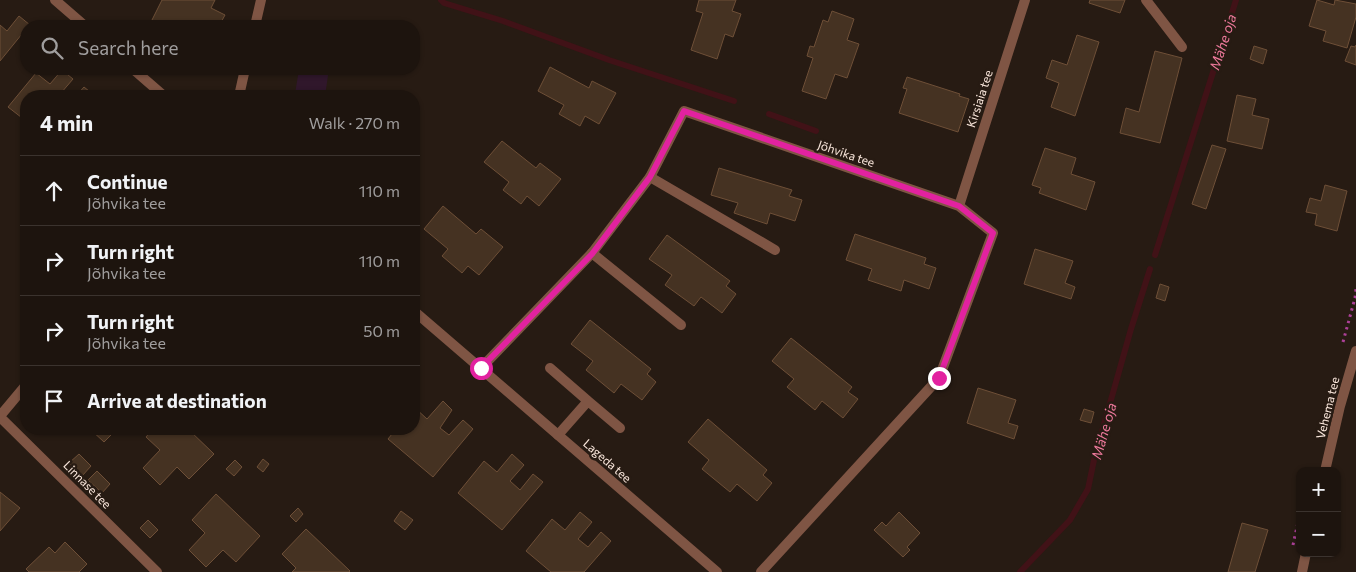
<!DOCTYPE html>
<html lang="en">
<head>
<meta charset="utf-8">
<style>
  body { margin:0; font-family:Commissioner,sans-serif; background:#2a211c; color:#f1f3f6 }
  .controls { position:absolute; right:15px; bottom:15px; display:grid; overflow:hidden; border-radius:10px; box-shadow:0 1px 4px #0004 }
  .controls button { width:45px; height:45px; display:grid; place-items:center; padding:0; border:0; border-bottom:1px solid #3b332e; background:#1d140e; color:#f1f3f6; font:25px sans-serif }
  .stop { position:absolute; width:15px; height:15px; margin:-11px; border:4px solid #e222a0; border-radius:50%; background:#fff }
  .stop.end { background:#e222a0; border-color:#fff; box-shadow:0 1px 5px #0008 }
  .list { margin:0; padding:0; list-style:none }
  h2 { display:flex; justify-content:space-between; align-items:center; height:65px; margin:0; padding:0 20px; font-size:21px }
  h2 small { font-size:16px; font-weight:400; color:#a09e9e }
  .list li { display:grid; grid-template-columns:32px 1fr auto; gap:15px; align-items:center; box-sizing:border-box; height:70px; padding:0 20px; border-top:1px solid #3b332e }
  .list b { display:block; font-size:19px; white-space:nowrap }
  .list p { margin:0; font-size:16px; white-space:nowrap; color:#a09e9e }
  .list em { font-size:16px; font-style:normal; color:#a09e9e }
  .icon { flex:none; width:28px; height:28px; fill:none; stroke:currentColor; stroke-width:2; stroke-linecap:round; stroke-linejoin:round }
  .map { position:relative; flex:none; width:1356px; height:572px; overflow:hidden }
  .search { position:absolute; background:#1d140e; box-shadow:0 1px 4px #0004; left:20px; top:20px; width:400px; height:55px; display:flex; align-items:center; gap:12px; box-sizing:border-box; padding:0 18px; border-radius:20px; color:#a09e9e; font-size:19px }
  .panel { position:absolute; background:#1d140e; box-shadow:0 1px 4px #0004; left:20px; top:90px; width:400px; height:345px; border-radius:20px }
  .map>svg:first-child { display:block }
</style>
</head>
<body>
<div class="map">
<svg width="1356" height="572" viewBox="0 0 1356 572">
  <rect width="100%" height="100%" fill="#271b13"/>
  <!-- green -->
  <path fill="#30172b" d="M299,69H329L325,96L295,94Z"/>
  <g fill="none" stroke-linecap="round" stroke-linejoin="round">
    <!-- stream -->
    <path stroke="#411217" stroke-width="6" d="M441,0L444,3L503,21L609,60L734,101
      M769,114L816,131
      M1155,255L1236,0
      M1020,572L1070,520L1088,489L1094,460L1131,329L1150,269"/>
  </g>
  <!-- building -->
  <path fill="#453222" stroke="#6e4f37" d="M162,0H215L211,8L225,15L219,26H209L203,24L202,26H149Z
    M699,0H736L732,11L741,14L733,37L725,34L717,59L691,50L703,13L696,11Z
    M1090,0H1125L1120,13L1089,3Z
    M1317,0L1334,5L1335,0L1356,4V17L1347,48L1323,41L1326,31L1309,26Z
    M832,11L854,19L847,40L859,44L847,78L835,74L826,99L802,91L813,58L807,56L810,46L814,47L823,20L828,22Z
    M19,16L30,25L26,26V29L0,61V25L7,31Z
    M1077,35L1099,42L1075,116L1051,107L1059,83L1046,78L1052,60L1067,65Z
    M1356,45V65L1345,61L1351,46L1355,47Z
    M1254,46L1267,50L1263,64L1250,59Z
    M1155,51L1182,58L1160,143L1120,133L1126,108L1139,112Z
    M550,67L589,88L592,81L616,93L599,124L585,116L580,126L559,114L564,105L538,91Z
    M62,70L73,79L61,93L65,96H26V121L8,107L36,73L50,84Z
    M907,77L960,94L959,96L969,99L958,132L899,113L907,89L903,88Z
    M84,87L95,96H76Z
    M1237,95L1256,99L1252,115L1269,119L1262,149L1227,141Z
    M502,141L536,168L540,163L561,179L539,206L527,196L521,204L503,190L509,182L484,162Z
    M1212,145L1226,149L1206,209L1192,204Z
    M1045,148L1076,158L1071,174L1095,182L1086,210L1039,193L1041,188L1032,185Z
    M719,168L792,190L789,196L802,200L795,221L770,213L767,224L734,213L738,203L711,195Z
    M1325,185L1347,191L1337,231L1315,225L1317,214L1306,212L1310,198L1321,201Z
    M443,206L476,234L481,229L503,247L479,275L468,266L462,273L442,256L448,249L424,229Z
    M855,234L926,258L924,264L936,268L929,289L904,280L901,291L868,280L872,269L846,260Z
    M667,235L730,281L726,286L736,294L722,313L701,297L694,306L665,285L672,275L649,259Z
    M1035,249L1073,261L1065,283L1075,287L1071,299L1024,284Z
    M1160,284L1169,287L1165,301L1156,298Z
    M590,320L651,369L647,374L656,382L642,400L621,384L614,393L586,370L593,361L571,344Z
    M791,338L852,387L848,392L858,399L843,418L822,401L815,410L787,387L794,379L772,361Z
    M978,388L1016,400L1008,423L1018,426L1014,439L967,423Z
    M443,401L452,410L440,428L449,435L463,420L473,429L433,477L388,439L396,429H414V407L427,419Z
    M1084,409L1094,412L1091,423L1080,420Z
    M708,419L767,470L763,475L772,483L757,501L737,484L730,492L702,469L709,460L688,442Z
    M90,429H117L104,442Z
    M153,429H188L214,454L189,479L177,467L160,485L143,468L160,450L146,437Z
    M79,454L91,466L82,476L69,463Z
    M512,454L524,465L510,481L520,490L533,474L543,482L502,530L458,493L484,461L497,472Z
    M263,459L269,464L263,472L257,467Z
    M235,460L242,467L234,476L226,469Z
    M97,471L110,484L102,493L88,480Z
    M0,492L20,508L0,531Z
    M216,494L260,536L236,562L223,550L206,567L189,550L205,533L192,520Z
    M298,508L303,514L296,522L290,516Z
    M401,511L413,520L405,530L394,521Z
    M580,512L592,522L578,539L588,547L601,532L611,541L584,572H551L526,551L552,519L565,530Z
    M899,512L920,533L907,547L910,550L903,557L874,530L882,522L886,526Z
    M148,520L158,530L150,538L140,528Z
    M1242,523L1268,530L1255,572H1228Z
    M306,529L350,571L349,572H292L296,568L282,554Z
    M65,542L87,564L79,572H29L26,569L49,547L55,553Z"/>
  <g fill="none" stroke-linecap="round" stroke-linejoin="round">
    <!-- path -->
    <path stroke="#ac4098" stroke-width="3" stroke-dasharray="2.5 4" stroke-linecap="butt" d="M1343,342L1355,298L1356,289
      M1293,545L1300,513"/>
    <!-- service -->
    <path stroke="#7f5544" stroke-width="10" d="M1146,0L1182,47
      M650,177L775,250
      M592,253L681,325
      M550,368L588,401L558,435
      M588,401L620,428"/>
    <!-- minor -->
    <path stroke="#7f5544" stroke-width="10" d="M55,0L85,26
      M255,26L261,0
      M133,69L164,96
      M239,96L245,69
      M959,206L1025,0
      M414,311L717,572
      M481,368L592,253L650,177L684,111L959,206L993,233L939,378L761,572
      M0,416L26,385
      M0,417L157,572
      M1325,471L1340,406L1356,351
      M1302,572L1306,553"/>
  </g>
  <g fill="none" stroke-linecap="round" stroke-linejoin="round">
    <!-- route -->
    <path stroke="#e222a0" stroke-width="6" d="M481,368L592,254L650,177L684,111L959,206L993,233L939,378"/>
  </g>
  <g text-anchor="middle" stroke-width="5" stroke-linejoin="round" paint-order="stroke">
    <!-- street labels -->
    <g font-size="12" fill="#fbe8dd" stroke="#271b13">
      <text transform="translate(980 99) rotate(-72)" y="4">Kirsiaia tee</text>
      <text transform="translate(846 154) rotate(19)" y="4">Jõhvika tee</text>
      <text transform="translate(1328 408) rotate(-76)" y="4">Vehema tee</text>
      <text transform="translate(607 461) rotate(41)" y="4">Lageda tee</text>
      <text transform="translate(87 485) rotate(45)" y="4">Linnase tee</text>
    </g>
    <!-- water labels -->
    <g font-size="14" font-style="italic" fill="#ed799b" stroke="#271b13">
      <text transform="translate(1223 42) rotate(-72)" y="5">Mähe oja</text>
      <text transform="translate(1104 431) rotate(-74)" y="5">Mähe oja</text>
    </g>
  </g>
</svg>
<div class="controls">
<button>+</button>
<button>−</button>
</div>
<div class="stop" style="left:481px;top:368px"></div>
<div class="stop end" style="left:939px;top:378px"></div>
<div class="search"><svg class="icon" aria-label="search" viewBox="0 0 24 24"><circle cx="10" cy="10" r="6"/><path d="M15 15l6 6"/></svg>Search here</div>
<section class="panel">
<h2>4 min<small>Walk · 270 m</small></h2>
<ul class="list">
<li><svg class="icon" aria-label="ahead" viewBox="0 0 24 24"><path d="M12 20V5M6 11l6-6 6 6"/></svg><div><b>Continue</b><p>Jõhvika tee</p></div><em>110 m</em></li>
<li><svg class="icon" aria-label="right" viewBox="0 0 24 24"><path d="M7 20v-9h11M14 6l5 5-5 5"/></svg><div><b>Turn right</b><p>Jõhvika tee</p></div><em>110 m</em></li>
<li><svg class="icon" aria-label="right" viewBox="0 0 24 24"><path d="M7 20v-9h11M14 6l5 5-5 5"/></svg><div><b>Turn right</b><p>Jõhvika tee</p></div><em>50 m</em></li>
<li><svg class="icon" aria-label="arrive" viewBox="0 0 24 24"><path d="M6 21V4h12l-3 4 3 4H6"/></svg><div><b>Arrive at destination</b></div></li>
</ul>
</section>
</div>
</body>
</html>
